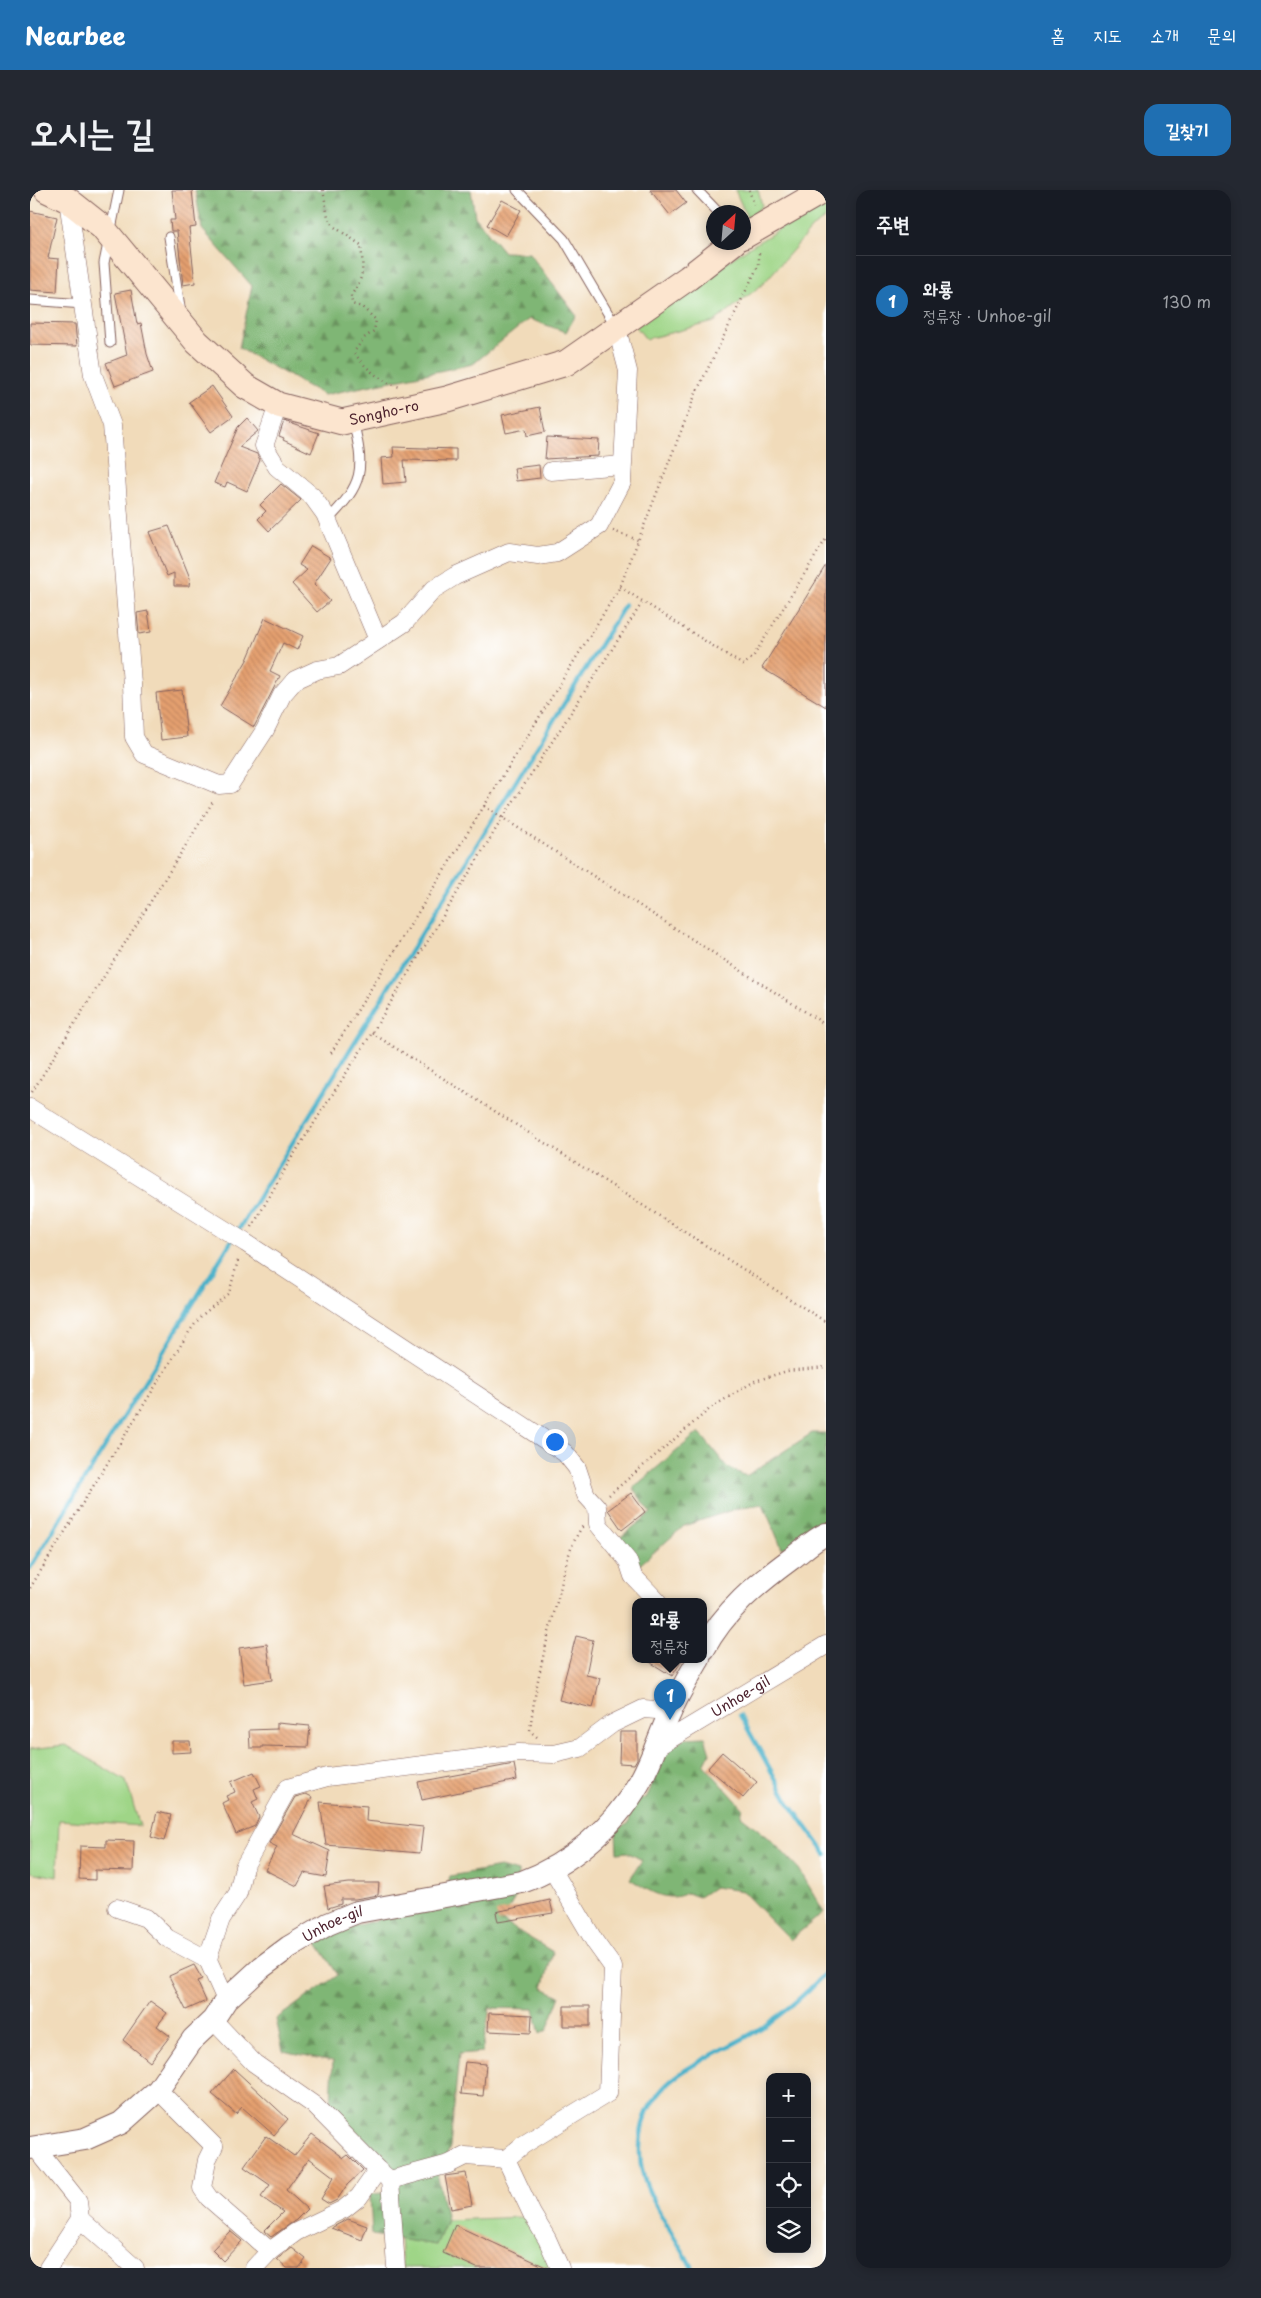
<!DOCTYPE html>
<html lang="ko">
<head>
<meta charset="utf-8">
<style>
  body { margin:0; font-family:"Playpen Sans","Poor Story",sans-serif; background:#242831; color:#f1f3f6 }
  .controls { position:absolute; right:15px; bottom:15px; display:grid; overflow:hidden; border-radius:10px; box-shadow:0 2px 12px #0003 }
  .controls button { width:45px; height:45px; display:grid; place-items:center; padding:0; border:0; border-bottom:1px solid #363941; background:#171b24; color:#f1f3f6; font:25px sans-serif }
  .compass { position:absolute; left:676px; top:15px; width:45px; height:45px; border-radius:50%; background:#171b24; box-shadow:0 2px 12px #0003; rotate:26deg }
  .you { position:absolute; left:524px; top:1251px; width:18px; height:18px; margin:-12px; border:4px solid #fff; border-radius:50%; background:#1a73e8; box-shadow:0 0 0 8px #1a73e833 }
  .badge { display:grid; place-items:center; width:32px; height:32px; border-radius:50%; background:#1f6fb2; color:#fff; font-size:16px; font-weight:700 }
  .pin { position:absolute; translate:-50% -41px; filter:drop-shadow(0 1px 2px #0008) }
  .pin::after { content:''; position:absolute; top:26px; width:18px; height:15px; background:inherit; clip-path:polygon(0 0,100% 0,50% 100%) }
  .popup { position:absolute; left:602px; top:1408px; width:75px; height:65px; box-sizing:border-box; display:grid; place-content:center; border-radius:10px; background:#171b24; filter:drop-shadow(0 1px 4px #0005); font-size:16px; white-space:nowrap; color:#9ea1a6 }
  .popup b { font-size:19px; color:#f1f3f6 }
  .popup::after { content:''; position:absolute; left:50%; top:100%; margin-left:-10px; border:10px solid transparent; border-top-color:#171b24 }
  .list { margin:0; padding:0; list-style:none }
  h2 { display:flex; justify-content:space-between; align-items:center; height:65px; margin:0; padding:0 20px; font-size:21px }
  h2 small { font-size:16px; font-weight:400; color:#9ea1a6 }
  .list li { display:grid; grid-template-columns:32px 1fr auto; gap:15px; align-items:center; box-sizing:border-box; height:90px; padding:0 20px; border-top:1px solid #363941 }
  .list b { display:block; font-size:19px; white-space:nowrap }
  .list p { margin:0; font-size:16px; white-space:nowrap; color:#9ea1a6 }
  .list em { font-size:16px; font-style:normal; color:#9ea1a6 }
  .icon { flex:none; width:28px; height:28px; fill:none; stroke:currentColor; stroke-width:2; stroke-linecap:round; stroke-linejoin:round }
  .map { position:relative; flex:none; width:796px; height:2078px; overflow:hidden; border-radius:15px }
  header { display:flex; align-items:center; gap:30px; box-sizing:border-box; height:70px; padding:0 25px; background:#1f6fb2; color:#fff }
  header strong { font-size:24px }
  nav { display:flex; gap:28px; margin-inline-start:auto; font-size:18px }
  .intro { display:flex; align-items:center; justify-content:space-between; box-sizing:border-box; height:120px; padding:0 30px }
  h1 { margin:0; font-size:35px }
  .button { padding:12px 22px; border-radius:15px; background:#1f6fb2; color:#fff; font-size:18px; font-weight:700 }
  main { display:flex; gap:30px; padding:0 30px }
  aside { flex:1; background:#171b24; border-radius:15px; box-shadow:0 2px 12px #0003 }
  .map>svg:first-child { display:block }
</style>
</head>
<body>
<header>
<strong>Nearbee</strong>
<nav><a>홈</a><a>지도</a><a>소개</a><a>문의</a></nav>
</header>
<div class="intro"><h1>오시는 길</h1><a class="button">길찾기</a></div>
<main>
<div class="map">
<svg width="796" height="2078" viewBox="0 0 796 2078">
  <defs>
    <pattern id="forest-firs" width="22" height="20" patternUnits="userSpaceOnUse" patternTransform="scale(1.25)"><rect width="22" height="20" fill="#7fb674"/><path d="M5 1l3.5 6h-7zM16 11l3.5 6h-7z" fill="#6a935f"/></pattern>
    <pattern id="building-back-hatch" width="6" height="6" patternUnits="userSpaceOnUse" patternTransform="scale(1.25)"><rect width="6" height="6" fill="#e5a070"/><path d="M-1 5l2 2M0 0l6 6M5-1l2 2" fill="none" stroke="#bc825c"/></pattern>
  </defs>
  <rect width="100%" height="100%" fill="#fff"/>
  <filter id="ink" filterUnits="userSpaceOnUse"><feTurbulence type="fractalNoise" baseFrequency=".02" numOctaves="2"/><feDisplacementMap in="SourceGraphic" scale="10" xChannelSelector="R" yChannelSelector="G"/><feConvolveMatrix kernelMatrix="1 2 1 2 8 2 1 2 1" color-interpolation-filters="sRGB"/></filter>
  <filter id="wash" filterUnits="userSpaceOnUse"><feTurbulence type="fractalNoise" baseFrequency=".0096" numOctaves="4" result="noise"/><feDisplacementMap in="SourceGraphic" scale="20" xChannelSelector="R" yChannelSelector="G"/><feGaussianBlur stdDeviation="1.12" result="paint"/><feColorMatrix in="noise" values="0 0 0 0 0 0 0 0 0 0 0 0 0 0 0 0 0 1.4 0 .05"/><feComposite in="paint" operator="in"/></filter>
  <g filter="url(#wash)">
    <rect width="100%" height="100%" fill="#f1dbba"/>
    <!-- green -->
    <path fill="#9fd587" stroke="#747a59" d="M705,0H728L732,15L719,32Z
      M796,11V28L784,36L733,94L684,132L616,149L606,137L710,63Z
      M36,1555L96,1591L110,1636L29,1630L27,1687L0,1682V1559Z
      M495,2027L524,2078H372L370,2048L406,2055L417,2030Z"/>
    <!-- forest -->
    <path fill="url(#forest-firs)" stroke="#646a50" d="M165,0H441L445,27L474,62L499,63L546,125L536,142L499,129L443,174L294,205L209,158L222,96L172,39Z
      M669,1242L697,1277L716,1286L782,1243H796V1335L752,1359L733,1314L711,1317L654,1336L606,1378L588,1349L621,1323L603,1298Z
      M675,1547L680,1563L674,1575L713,1618L711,1626L739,1648L769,1679L794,1722L760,1750L712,1701L684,1697L669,1707L657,1703C636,1714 618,1700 600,1689L612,1670L597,1662L587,1663L586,1641L599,1633L602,1610L616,1608L621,1598L619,1588L637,1561L655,1548Z
      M470,1677L488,1682L487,1704L472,1731L523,1762L513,1798L530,1806L517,1840L510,1844L504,1819L460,1818L452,1862L429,1864L420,1957L408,1988L417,2030L406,2055L342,2045L340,2004L365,2002L313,1937L301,1915L303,1871L253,1861L246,1829L308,1785L287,1753L308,1740L411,1714L420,1686Z"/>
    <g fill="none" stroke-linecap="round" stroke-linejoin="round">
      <!-- stream -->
      <path stroke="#4ab1c9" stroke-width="4.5" d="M206,1044L595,415
        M0,1378L202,1050
        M710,1525L759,1613L796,1664
        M662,2078C648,2050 627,2023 616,1994C609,1976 608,1953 613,1934C627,1882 682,1868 723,1843C751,1826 774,1806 796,1782"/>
    </g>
    <g id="blocks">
      <!-- building -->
      <path fill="url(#building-back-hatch)" d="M142,0H162L166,37L159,38L165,93L153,95L147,41H141L140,30H145Z
        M620,0H646L656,13L640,25Z
        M472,10L491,20L476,46L457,35Z
        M0,21L27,27L18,68L29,69L27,102L0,100Z
        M101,100L107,134L111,133L117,164L123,182L85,196L76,173L97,165L85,103Z
        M0,133L45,134L47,156L0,155Z
        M182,196L203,226L181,242L159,212Z
        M510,217L515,242L497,246L496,239L476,243L472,225Z
        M217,228L228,241L209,257L227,264L230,270L217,301L197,292L195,297L184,293L208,237Z
        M254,231L289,243L281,263L253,250L254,248L249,246Z
        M517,247L569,250L568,266L515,269Z
        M363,257L426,259V271L374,270L376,292L353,294L351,268L364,267Z
        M509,275L510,288L486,291L484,278Z
        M251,294L271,310L239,341L228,329L236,321L230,315Z
        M139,336L160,388L159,396H144V383L137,386L119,342Z
        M281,356L301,368L284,394L300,411L287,422L262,394L277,380L269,375Z
        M796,375V517L732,478Z
        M118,421L121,442L109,444L107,423Z
        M235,428L273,446L267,460L253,453L240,481L250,486L224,537L190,516L217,470Z
        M152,500L157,547L131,550L126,503Z
        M601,1303L615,1322L592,1340L578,1320Z
        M546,1446L563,1450L556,1485L570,1488L563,1518L529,1510Z
        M237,1454L242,1490L214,1494L209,1458Z
        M615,1469H653L642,1486Z
        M247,1533L280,1536L278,1557L232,1556V1558H220L219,1540L247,1539Z
        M590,1542H607V1569L604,1574L589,1573Z
        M142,1551H160L161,1562L142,1563Z
        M692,1562L727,1592L713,1608L678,1578Z
        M484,1574L487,1590L392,1610L388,1592Z
        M224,1582L231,1596L224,1599L228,1609L222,1612L229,1627L225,1636L206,1644L192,1613L198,1610L196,1606L205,1602L201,1592Z
        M276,1604L282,1607L263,1644L300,1661L296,1687L274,1683L267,1696L235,1680L247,1657L239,1653L265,1607Z
        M290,1612L337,1616L336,1631L393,1637L390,1663L296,1655Z
        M127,1622L141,1625L134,1651L121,1647Z
        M76,1650L104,1651L103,1681L65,1680V1690L49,1689L50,1656L76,1657Z
        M319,1693H349L348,1705L325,1709H311V1714L298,1718L294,1696Z
        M520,1710L523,1723L468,1732L466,1722Z
        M164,1775L172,1789L167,1791L176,1811L156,1820L139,1786Z
        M120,1811L137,1823L127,1836L140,1846L120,1872L93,1850Z
        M534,1816H560V1836H534Z
        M459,1823L502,1825L501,1843L458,1841Z
        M435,1872L456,1874L453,1906L431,1904Z
        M204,1879L258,1929L244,1945L212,1917L206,1924L182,1904Z
        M282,1944L314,1968L318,1965L333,1980L317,1995L307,2010L299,2014L291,2009L304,1987L279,1968L256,2000L277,2019L266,2030L241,2047L234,2041L253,2022L231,2007L240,1995L214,1977L236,1946L264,1966Z
        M436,1983L442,2015L421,2019L415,1986Z
        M318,2029L337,2036L332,2050L301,2038Z
        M425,2035L518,2078H447L413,2063Z
        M200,2041L212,2051L193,2071L182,2060Z
        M262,2058L276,2069L269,2078H257L247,2069Z"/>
    </g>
  </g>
  <g filter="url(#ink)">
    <use href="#blocks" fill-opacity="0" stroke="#84615d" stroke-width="1"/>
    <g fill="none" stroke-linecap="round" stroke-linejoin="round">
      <defs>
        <path id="service" d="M487,0L534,49L586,137
          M667,0L688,22
          M139,47L151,123
          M0,110L53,114
          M80,153L74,73L89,0
          M297,331C334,293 335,281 323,230"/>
        <g id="minor">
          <path d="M38,10L63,185L82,235L102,494L104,547L114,564L189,595L200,594L235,540L252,505L265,490L287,480L309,476L374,433L404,399L425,386L479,362L508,366L527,363L569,336L592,292L598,181L587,139"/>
          <path d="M248,215L234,256L247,277L282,306L295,324L348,450"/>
          <path d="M521,281L592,275"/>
          <path d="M0,918L216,1053L535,1263L547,1278L556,1305L567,1317L568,1334L598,1371L603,1386L627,1411"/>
          <path id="s1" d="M625,1558L796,1455"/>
          <path d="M87,1718L116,1728L137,1748L178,1770"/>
          <path d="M196,1810L178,1770L180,1761L191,1729L208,1703L214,1677L258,1598L297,1587L489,1563L524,1564L550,1558L582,1534L613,1519L640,1521"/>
          <path d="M183,1830L224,1873L284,1915L348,1980"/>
          <path d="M128,1900L184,1956L177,1970L172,1998L179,2008L240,2061"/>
          <path d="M5,1957L48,2011L50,2029L18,2078"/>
          <path d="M476,1969L502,2024L517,2049L530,2078"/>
          <path d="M360,1990L366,2078"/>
          <path d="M50,2029L105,2078"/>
          <path d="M224,2078L240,2061L266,2042L314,2019L329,2007L348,1980L360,1990L419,1974L435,1966L476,1969L493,1955L578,1903L583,1777L565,1752L522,1679"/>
        </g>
        <g id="tertiary">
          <path d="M674,1459C694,1421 727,1394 761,1369C772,1361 783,1350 796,1344"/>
          <path id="s2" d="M0,1958L55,1949L91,1933L128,1900L163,1849L183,1830L196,1810L232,1777L259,1757L298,1734L327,1722L492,1692C539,1675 584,1637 609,1593C622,1571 629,1546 640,1523C648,1504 659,1486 669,1469"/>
        </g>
        <g id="secondary">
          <path id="s3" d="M17,0L38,10L72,37L167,152L215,196L248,215L312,232L417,209L536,173L658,88L704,52"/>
          <path d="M714,46L794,0"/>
        </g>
      </defs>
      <!-- service casing -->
      <use href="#service" stroke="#84615d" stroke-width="11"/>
      <!-- minor casing -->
      <use href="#minor" stroke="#84615d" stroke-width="19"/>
      <!-- tertiary casing -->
      <use href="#tertiary" stroke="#84615d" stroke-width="24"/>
      <!-- secondary casing -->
      <use href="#secondary" stroke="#84615d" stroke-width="27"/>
      <!-- path -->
      <path stroke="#84615d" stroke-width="2.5" stroke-dasharray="1 4" stroke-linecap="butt" d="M293,0L298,27L303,36L331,55C333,77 335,88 321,105L322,114L332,117L346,130L344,141L334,148L324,162C333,177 354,194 371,197
        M719,0L725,18
        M583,341L608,350
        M590,397L713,475L723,467L796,349
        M454,616L796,835
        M342,843L796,1132
        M301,863L590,397L666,203L729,74V60
        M2,902L184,610
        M222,1037L259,972L342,843L472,629L612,413
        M579,1305L682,1217L725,1191L757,1181L796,1177
        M0,1398L159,1142L171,1126L199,1103L209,1067
        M507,1547L500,1541C505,1495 516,1453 528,1408C534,1384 538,1356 553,1336"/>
      <!-- service -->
      <use href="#service" stroke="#fff" stroke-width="9"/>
      <!-- minor -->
      <use href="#minor" stroke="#fff" stroke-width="18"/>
      <!-- tertiary -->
      <use href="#tertiary" stroke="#fff" stroke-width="22"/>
      <!-- secondary -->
      <use href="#secondary" stroke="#fce5cf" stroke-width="25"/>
    </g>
  </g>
  <g text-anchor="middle" stroke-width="4" stroke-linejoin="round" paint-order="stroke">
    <!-- street labels -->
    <g font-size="14" fill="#4a1f2b" stroke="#fff">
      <text dy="5" stroke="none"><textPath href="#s3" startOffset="428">Songho-ro</textPath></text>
      <text dy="5" stroke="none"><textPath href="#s1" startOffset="100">Unhoe-gil</textPath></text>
      <text dy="5" stroke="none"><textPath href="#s2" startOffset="390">Unhoe-gil</textPath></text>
    </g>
  </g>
</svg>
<div class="controls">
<button>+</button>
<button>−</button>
<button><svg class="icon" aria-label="locate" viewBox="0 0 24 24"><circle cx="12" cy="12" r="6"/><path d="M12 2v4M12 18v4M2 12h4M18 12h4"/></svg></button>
<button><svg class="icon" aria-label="layers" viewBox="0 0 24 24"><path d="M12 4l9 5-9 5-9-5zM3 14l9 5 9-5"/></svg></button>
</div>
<svg class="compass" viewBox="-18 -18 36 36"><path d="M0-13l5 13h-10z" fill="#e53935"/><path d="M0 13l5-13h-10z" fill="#9ea1a6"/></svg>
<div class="you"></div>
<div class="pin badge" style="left:640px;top:1530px">1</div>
<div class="popup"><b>와룡</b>정류장</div>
</div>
<aside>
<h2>주변<small></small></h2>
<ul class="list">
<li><span class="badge">1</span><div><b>와룡</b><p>정류장 · Unhoe-gil</p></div><em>130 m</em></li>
</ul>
</aside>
</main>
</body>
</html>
